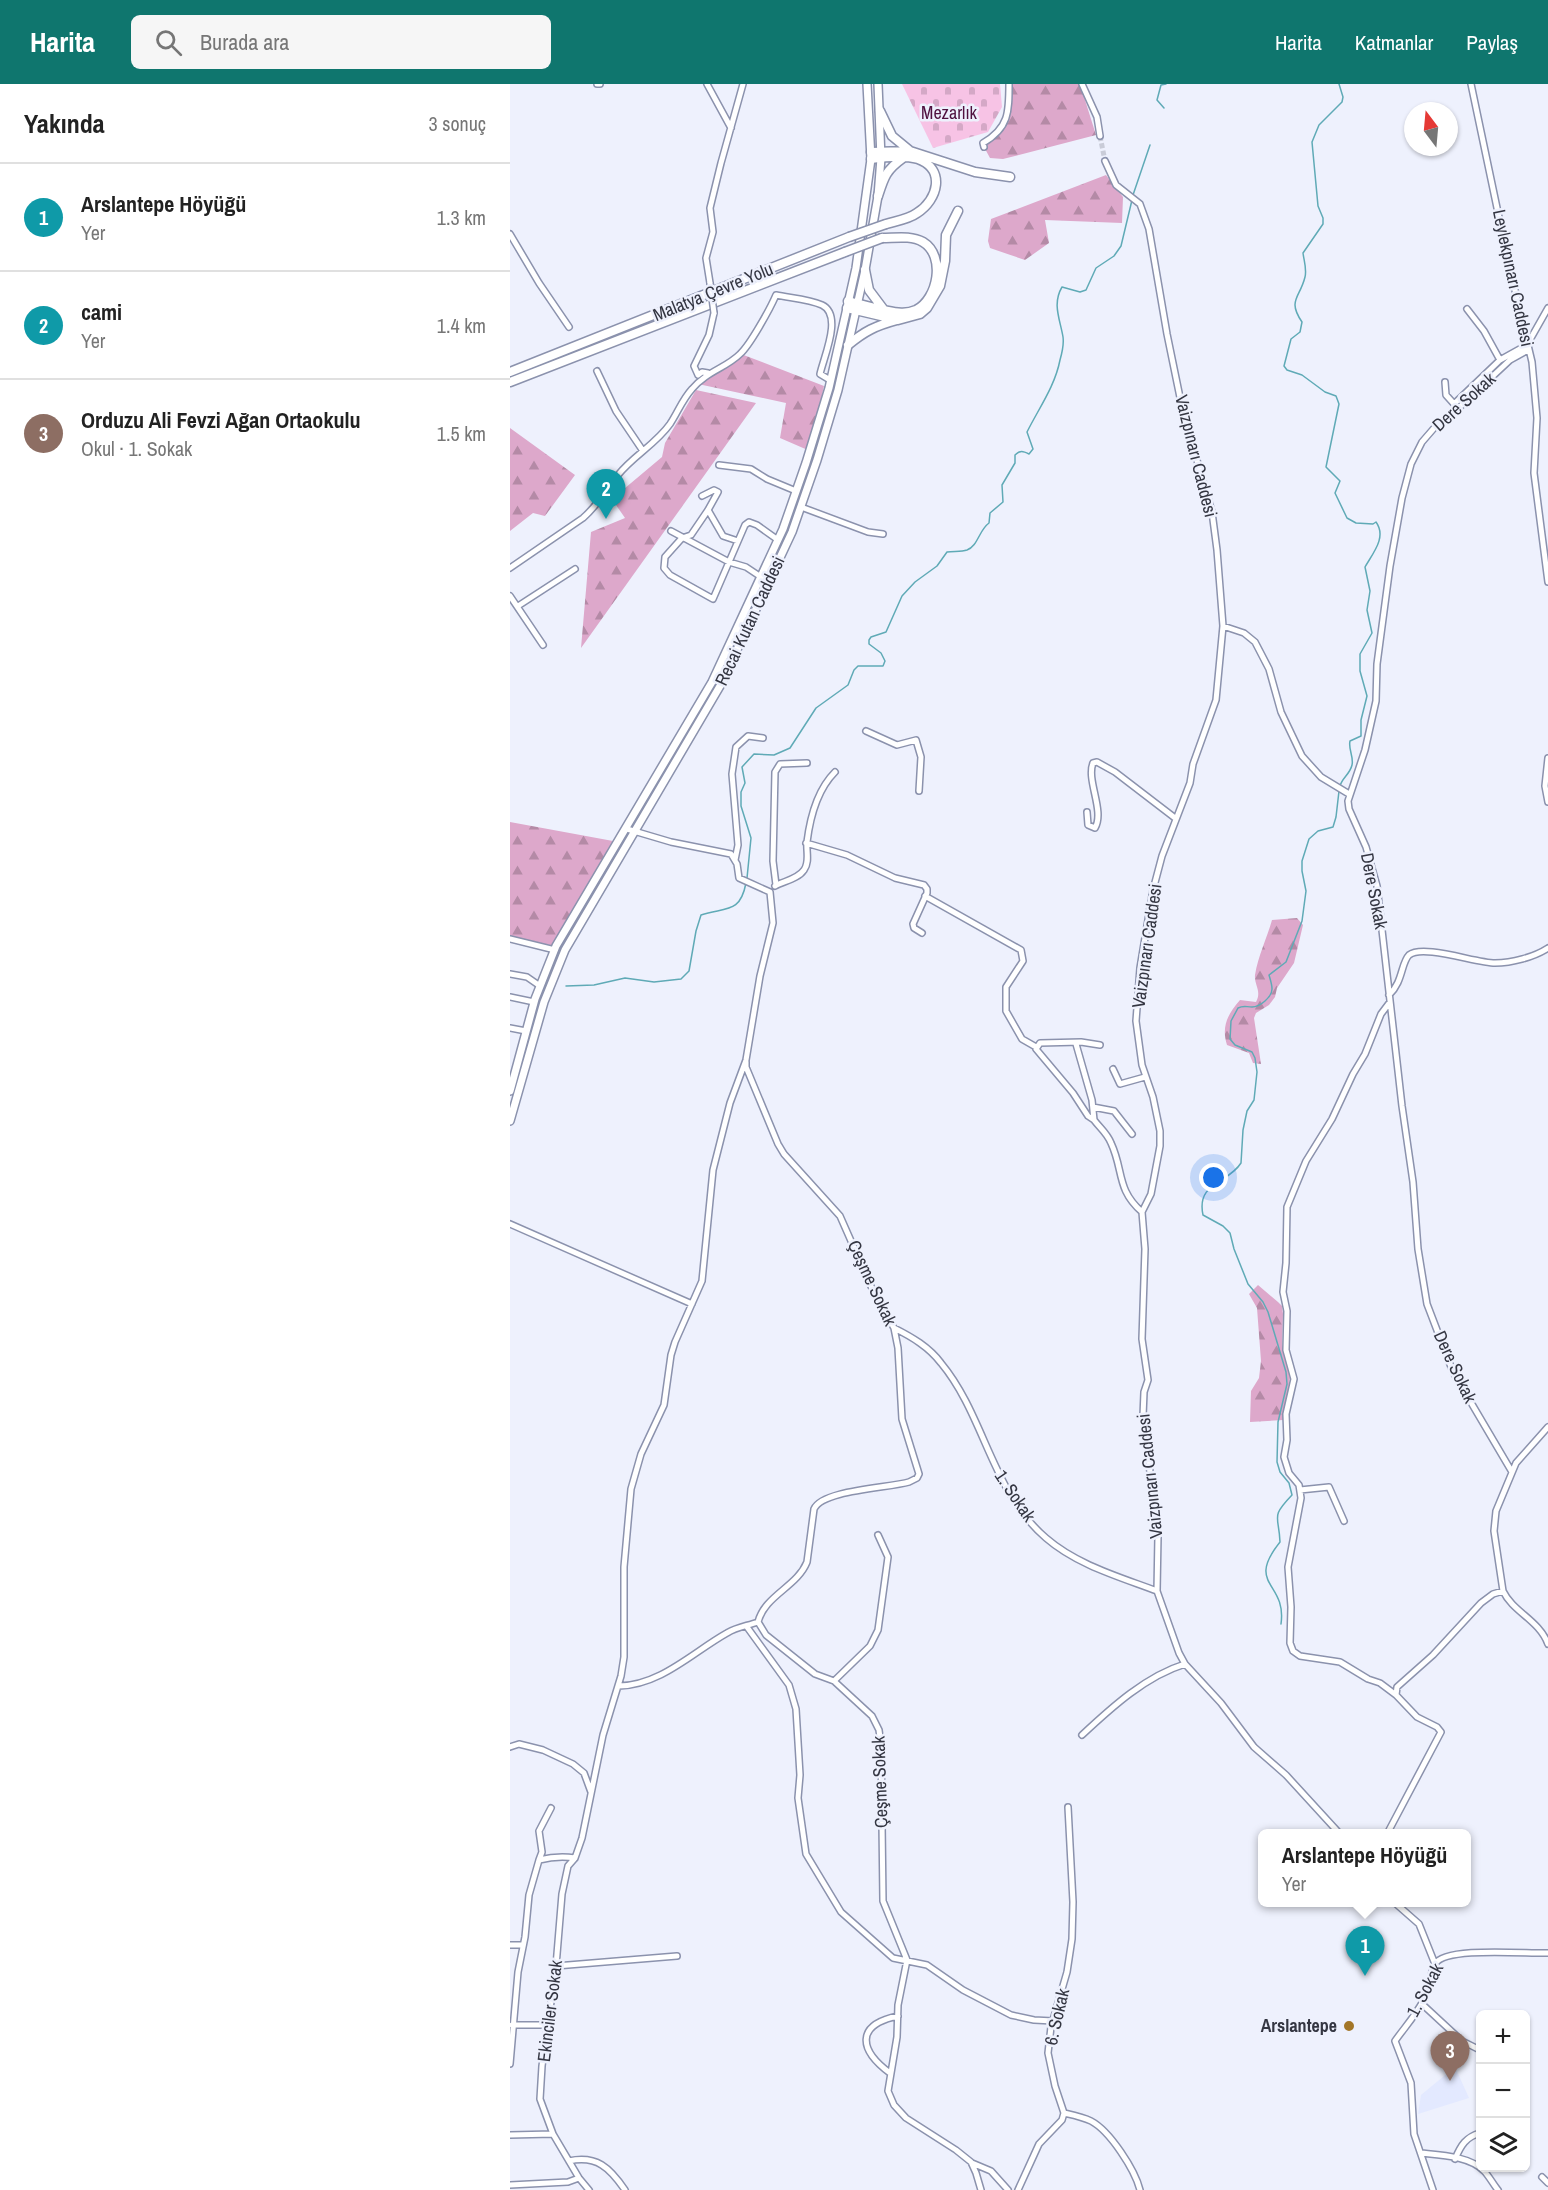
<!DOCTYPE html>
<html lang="tr">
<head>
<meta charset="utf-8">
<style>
  body { margin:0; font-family:"Archivo Narrow",sans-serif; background:#f6f6f6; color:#222 }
  .controls { position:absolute; right:18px; bottom:18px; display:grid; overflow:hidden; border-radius:9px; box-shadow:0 2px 4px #0004 }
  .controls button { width:54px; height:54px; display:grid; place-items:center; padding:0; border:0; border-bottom:2px solid #e0e0e0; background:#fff; color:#222; font:30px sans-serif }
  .compass { position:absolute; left:894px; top:18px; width:54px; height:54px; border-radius:50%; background:#fff; box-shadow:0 2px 4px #0004; rotate:344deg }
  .you { position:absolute; left:704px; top:1094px; width:21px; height:21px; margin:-15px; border:4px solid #fff; border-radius:50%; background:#1a73e8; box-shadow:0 0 0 9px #1a73e833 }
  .badge { display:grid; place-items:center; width:39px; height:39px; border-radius:50%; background:#0f766e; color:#fff; font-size:20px; font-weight:700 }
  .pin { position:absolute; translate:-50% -50px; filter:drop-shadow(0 2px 3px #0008) }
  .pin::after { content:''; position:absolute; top:32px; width:21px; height:18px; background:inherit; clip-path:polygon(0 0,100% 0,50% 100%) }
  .popup { position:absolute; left:748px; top:1745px; width:213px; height:78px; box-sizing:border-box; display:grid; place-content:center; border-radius:9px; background:#fff; filter:drop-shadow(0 2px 4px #0005); font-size:20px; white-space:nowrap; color:#767676 }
  .popup b { font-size:22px; color:#222 }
  .popup::after { content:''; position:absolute; left:50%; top:100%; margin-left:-12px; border:12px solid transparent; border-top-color:#fff }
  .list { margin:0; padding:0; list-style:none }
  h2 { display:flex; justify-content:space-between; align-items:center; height:78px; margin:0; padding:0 24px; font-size:26px }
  h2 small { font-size:20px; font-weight:400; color:#767676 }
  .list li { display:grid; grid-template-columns:39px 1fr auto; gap:18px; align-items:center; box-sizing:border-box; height:108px; padding:0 24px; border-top:2px solid #e0e0e0 }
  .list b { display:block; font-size:22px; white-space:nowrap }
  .list p { margin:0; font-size:20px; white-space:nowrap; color:#767676 }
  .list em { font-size:20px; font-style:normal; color:#767676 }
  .icon { flex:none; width:33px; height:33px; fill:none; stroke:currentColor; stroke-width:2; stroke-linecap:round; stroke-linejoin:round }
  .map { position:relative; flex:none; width:1038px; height:2106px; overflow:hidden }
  header { display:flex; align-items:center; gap:36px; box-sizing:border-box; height:84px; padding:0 30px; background:#0f766e; color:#fff }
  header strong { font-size:28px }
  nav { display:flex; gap:33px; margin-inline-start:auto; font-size:21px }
  .search { width:420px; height:54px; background:#f6f6f6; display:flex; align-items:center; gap:15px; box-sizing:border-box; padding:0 21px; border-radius:9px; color:#767676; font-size:22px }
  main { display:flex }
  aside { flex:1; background:#fff }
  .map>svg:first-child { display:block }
</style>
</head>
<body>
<header>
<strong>Harita</strong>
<div class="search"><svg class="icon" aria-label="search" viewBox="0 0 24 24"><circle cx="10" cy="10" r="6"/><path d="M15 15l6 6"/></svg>Burada ara</div>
<nav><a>Harita</a><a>Katmanlar</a><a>Paylaş</a></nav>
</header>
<main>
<aside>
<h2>Yakında<small>3 sonuç</small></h2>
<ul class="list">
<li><span class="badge" style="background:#0f9aa8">1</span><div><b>Arslantepe Höyüğü</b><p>Yer</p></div><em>1.3 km</em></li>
<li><span class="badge" style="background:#0f9aa8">2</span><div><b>cami</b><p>Yer</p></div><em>1.4 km</em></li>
<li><span class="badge" style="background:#8d6e63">3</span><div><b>Orduzu Ali Fevzi Ağan Ortaokulu</b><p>Okul · 1. Sokak</p></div><em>1.5 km</em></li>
</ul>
</aside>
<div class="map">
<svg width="1038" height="2106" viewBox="0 0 1038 2106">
  <defs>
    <pattern id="forest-firs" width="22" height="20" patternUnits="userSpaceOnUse" patternTransform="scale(1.5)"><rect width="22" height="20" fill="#dda8cb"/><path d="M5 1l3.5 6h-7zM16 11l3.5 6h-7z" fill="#b48aa6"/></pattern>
    <pattern id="cemetery-stones" width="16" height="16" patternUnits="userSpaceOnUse" patternTransform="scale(1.5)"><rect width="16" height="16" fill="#f7c3e5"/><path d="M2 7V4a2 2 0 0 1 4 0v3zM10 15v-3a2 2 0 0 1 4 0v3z" fill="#d4a8c6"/></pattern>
  </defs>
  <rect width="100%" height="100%" fill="#eef1fd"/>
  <!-- built -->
  <path fill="#e3e9ff" d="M945,1983L959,2014L908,2030L911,2011Z"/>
  <!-- forest -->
  <path fill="url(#forest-firs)" d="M501,0H570L586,51L493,75L480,74L474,63L494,40Z
    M596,91L613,113L612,139L535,136L539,159L515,176L480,164L478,157L481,135Z
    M231,270L314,302L300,367L270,354L276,319L188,300Z
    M186,306L246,319L71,564L81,448L115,434L102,415L152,373L155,359Z
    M0,344L65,391L35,432L23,429L0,447Z
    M0,738L103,757L45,862L0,853Z
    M787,834L793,841L784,879L767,904L765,913L759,921L746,929L744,934L751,980L743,979L739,969L717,961C711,942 718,930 730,916L746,918C752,907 744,901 745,891C748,872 757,854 762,836Z
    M748,1201L768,1218L772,1222L773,1230L772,1261L780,1294L773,1336L740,1338L741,1307L749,1294L751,1277L747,1224L739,1210Z"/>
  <!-- cemetery -->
  <path fill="url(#cemetery-stones)" d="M392,0H490L492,23L478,48L423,64Z"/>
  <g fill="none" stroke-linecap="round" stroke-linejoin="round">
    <!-- stream -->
    <path stroke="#5faab6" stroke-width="1.5" d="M829,0L833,13L832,18L809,41L802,58L808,122L813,134V140L793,169C794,177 797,185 795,193C790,214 777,216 792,238L790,248L781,255L774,282L777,286L792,291L815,308L826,312L829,320L816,383L830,397L825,409L837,434L846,439L863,440L866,438C877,453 863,469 855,483L860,507L857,526L862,549L850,570V587L857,612L851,636V652L840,657C838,665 844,673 842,681C840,690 832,694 830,702
      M654,24L647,16L651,1L656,0
      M623,111L640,61
      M237,794L241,754L231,722V708L235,699L232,683L244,670L264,671L280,664L306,624L338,601L344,586L348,582H373L375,577L371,569L359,560V556L361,553L376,548L392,512L405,498L427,482L437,468C444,467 451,468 457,466C468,462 469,446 479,439L480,429L493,418L492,401L505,379V371C510,366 513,367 519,370L523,365L517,348C529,324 545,302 550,276C552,269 554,260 553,253C550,235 542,220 552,203L570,208L576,206L586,184L604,172L611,162L622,116
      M56,902L84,901L115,894L144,898L171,895L179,887L186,847L191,831C216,823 230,830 236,799
      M771,1540C777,1497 735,1502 770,1458C769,1431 760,1434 782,1411L779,1399L770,1388L767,1378L768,1338L777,1300L776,1288L758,1228L753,1218L738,1200L724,1165L720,1149L713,1142L693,1131C686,1098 718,1100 731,1079L733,1046L737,1027L744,1016L747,988L745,974L742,968L725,961L720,955L721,937L728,924C734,921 736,923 742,923C750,923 762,913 762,905C762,900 760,895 759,891L776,878L792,837L796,807L792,787V777L799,755L808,747L823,743L826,733L829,707"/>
    <!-- minor-tunnel -->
    <path stroke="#c9ccd8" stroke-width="5" stroke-dasharray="5 2.5" stroke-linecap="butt" d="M590,52L595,77"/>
    <defs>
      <path id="minor" d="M87,0H90
        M197,0L221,44
        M572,0L587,33L590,52
        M961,0L999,181L1022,278L1027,334L1024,389L1038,498
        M474,63L473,59C499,44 499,28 499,0
        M595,77L606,101L630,120L639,145L657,250L673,328L702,428L707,466L713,542L706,616L683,680L680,699L652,772L643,806L630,884L626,937L632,981L643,1013L650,1047V1062L641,1110L632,1128L635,1165L632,1255L638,1296L634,1308L633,1332L648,1452L647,1507L669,1569L675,1580L711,1619L744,1663L776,1691L830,1750
        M0,150L29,199L59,243
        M200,199L196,174L203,148L200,124L211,79L233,0
        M957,225L974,247L990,276
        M87,287L106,327L133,367
        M198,289L192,288L188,291L184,282L199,251L204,229
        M935,298L936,311L945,321
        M944,320L990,276L1017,261L1038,224
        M209,381L241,385L257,395L286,407
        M192,412L204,406L208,408L198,426L181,451L172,454L155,473L154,484L160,491L203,515L235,441L239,438L247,441L268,456
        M291,423L358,448L373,450
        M198,426L213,452L228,457
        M161,447L219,478L236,483L251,493
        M0,484L73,434C89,420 95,407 108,391C123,372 146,360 160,340C168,328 172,316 182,305C197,287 216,284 230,270C240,261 260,225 266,211C280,214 299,215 312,221C333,231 314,272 310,290L320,296
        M0,512L33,561
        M8,522L65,485
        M713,542L734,549L745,558L759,585L771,628L792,672L811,693L839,710
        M356,647L387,661L406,656L411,673L409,707
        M1038,674L1035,702L1038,718
        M577,728L578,741L585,744C595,727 576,696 583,679L587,678L605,688L665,734
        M296,759L337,771L385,794L414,801L417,805V809L403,840L404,844L412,849
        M225,776L228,761L222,690L226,663L238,652L253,654
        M266,801L263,777L265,688L270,680L297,679
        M265,802C274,797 288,795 294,786C300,778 296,767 297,758C300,734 307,706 325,688
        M415,812L511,866L513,877L496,903V927L512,955L526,963
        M0,855L45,866
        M0,890L17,893L30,902
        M879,911C893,898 891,879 899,871C913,860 966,879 985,879C1002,879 1024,873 1038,864
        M0,913L24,918
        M0,944L16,947
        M566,960L582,1016L584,1036L578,1032L563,1009L526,965L530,959L571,958L590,961
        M236,978V983L268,1060L274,1070L330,1132L364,1209L384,1244L388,1264L392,1335L409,1390L407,1394L399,1398C378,1404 312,1406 304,1425L297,1478C287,1503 255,1511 248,1538L256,1551L305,1590L324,1597L362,1632L369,1646L371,1661L373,1817L397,1876L388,1921L387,1953L378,2007L384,2021L396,2034L446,2066L461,2078L466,2089L471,2106
        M603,985L610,1000L635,993
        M583,1023L604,1027L622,1050
        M584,1036C590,1044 597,1049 601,1059C614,1087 606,1105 632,1128
        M0,1140L182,1220
        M384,1244C402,1253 419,1263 431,1279C475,1332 481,1407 536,1454C567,1481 610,1493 647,1507
        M1038,1343L1006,1379L986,1427L984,1447L993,1507C1003,1528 1029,1536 1038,1560
        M1002,1388L943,1288L917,1220L908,1165L903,1098L892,1022L867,802L856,763L839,725L838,717L855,666L866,617L867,580L880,482L892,414L901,380L912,358L925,343L939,333L1000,276L1018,266
        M790,1406L819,1403L834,1437
        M237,1543L279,1601L286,1625L290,1691L288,1714L296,1770L331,1828L383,1874L417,1881L453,1906L501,1931L524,1936L543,1937
        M324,1597L360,1562L368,1546L378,1473L368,1451
        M109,1602C151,1601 183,1568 217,1549C227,1543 237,1542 248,1538
        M886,1611L887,1603L923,1571L971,1519L983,1510L993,1507
        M572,1651C602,1623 636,1592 675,1580
        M0,1663L9,1660L33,1666L63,1680L74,1689L81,1708
        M558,1723L563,1818L562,1855L557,1888L541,1943L538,1969L545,2002L554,2029C563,2031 573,2033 581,2037C600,2047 625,2086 630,2106
        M877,1750L931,1648L927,1643L907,1633L886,1611L870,1599L858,1595L830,1578L790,1572L783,1567L780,1559L781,1523L778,1483L791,1414L789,1401L779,1389L774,1373L777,1356L776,1330L784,1295L776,1266L777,1227L773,1208L776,1179L777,1123L796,1077L822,1035L843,990L855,970L871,930L880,918
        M29,1776L32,1768L29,1747L41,1724
        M884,1818L909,1840L925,1880
        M0,1861H13
        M46,1882L167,1872
        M912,1920L952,1957L970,1966
        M2,1941H39
        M0,1980L8,1888L15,1853L19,1811L29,1776C41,1773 53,1772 65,1774
        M380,1989C349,1966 345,1941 388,1932
        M0,2051L43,2050
        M911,2069C930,2071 960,2072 974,2087C979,2092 983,2100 988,2106
        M945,2075C951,2061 956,2053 970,2049
        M59,2077C87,2071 100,2084 115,2106
        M462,2079L481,2087L498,2106
        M1032,2093L1038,2099
        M0,2101L58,2098L69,2094
        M79,2106L69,2094L43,2050L30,2015L32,1982L46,1882L52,1810L58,1782L65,1774L72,1754L93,1651L111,1592L114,1573V1483L121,1405L131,1370L154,1321L161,1271L165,1258L192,1197L203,1086L220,1019L236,976L250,892L263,839L260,808L229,794L227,780L221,770L161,758L117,745
        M508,2106L529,2060L552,2036L554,2029
        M923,2106L904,2050L901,1999L885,1957C894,1944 907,1930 914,1915C919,1905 920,1890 925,1880C935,1862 1018,1870 1038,1869"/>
      <path id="major" d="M0,1007L25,915L46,862L202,598L273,445L296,379L319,304L346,184L361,75L357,0
        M0,1037L34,918L55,866L210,602L282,448L307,376L328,306L355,186L368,112L371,74L368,0"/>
      <path id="highway" d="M370,27L382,52L399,66
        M361,68L400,67L465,88L500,93
        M361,75C375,73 394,71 408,75C436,85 428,116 407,129C399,135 386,137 376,140
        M368,112C374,93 376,86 393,74
        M355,186L359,206L374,226C384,228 395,231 406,226C428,215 436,172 413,158C401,151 385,154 372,154
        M338,217L373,226
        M337,224L388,236L410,230L417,224L430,202L435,177L436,151L448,127
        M338,261C355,247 365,242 387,236
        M0,288L339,153
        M0,298L335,168"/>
    </defs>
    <!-- minor casing -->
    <use href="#minor" stroke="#8b92ad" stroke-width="8"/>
    <!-- major casing -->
    <use href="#major" stroke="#8b92ad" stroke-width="10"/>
    <!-- highway casing -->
    <use href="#highway" stroke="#8b92ad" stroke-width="11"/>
    <!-- minor -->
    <use href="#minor" stroke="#fff" stroke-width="5"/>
    <!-- major -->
    <use href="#major" stroke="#fff" stroke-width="7"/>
    <!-- highway -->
    <use href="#highway" stroke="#fff" stroke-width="8"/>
    <defs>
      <path id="minor-bridge" d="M200,199L204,229"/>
      <path id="highway-bridge" d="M339,153L376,140
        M335,168L372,154"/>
    </defs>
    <!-- minor-bridge casing -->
    <use href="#minor-bridge" stroke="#8b92ad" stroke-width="8" stroke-linecap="butt"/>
    <!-- highway-bridge casing -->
    <use href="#highway-bridge" stroke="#8b92ad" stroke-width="11" stroke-linecap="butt"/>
    <!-- minor-bridge -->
    <use href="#minor-bridge" stroke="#fff" stroke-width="5"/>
    <!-- highway-bridge -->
    <use href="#highway-bridge" stroke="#fff" stroke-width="8"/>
  </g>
  <!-- markers -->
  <circle fill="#a37628" stroke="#eef1fd" stroke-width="2" cx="839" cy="1942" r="6"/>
  <g text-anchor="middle" stroke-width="5" stroke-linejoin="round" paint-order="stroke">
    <!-- park labels -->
    <g font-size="18" fill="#4f113f" stroke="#eef1fd">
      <text x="439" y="35">Mezarlık</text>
    </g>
    <!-- street labels -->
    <g font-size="18" fill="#343642" stroke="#eef1fd">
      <text transform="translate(1003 194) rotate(78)" y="6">Leylekpınarı Caddesi</text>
      <text transform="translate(203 208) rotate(-22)" y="6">Malatya Çevre Yolu</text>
      <text transform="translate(954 318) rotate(-42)" y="6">Dere Sokak</text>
      <text transform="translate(686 372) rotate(76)" y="6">Vaizpınarı Caddesi</text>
      <text transform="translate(240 537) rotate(-65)" y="6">Recai Kutan Caddesi</text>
      <text transform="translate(864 807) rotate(79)" y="6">Dere Sokak</text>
      <text transform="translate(637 862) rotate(-82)" y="6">Vaizpınarı Caddesi</text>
      <text transform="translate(362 1199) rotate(65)" y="6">Çeşme Sokak</text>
      <text transform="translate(945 1283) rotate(65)" y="6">Dere Sokak</text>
      <text transform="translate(640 1392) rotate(-96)" y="6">Vaizpınarı Caddesi</text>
      <text transform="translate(505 1412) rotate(56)" y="6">1. Sokak</text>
      <text transform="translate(370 1698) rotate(-92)" y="6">Çeşme Sokak</text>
      <text transform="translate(915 1906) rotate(-62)" y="6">1. Sokak</text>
      <text transform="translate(40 1927) rotate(-83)" y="6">Ekinciler Sokak</text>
      <text transform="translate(547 1933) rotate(-77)" y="6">6. Sokak</text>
    </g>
    <!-- poi labels -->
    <g font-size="18" font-weight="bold" fill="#343642" stroke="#eef1fd" text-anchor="end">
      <text x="827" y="1948">Arslantepe</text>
    </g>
  </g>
</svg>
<div class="controls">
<button>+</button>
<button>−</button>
<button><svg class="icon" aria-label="layers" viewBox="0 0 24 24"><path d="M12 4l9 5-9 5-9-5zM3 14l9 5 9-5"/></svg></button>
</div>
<svg class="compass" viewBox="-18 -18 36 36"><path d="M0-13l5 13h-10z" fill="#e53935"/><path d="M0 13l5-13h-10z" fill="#767676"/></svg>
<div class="you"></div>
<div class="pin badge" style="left:855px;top:1892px;background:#0f9aa8">1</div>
<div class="popup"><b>Arslantepe Höyüğü</b>Yer</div>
<div class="pin badge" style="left:96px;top:435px;background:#0f9aa8">2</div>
<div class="pin badge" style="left:940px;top:1997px;background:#8d6e63">3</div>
</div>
</main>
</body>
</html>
